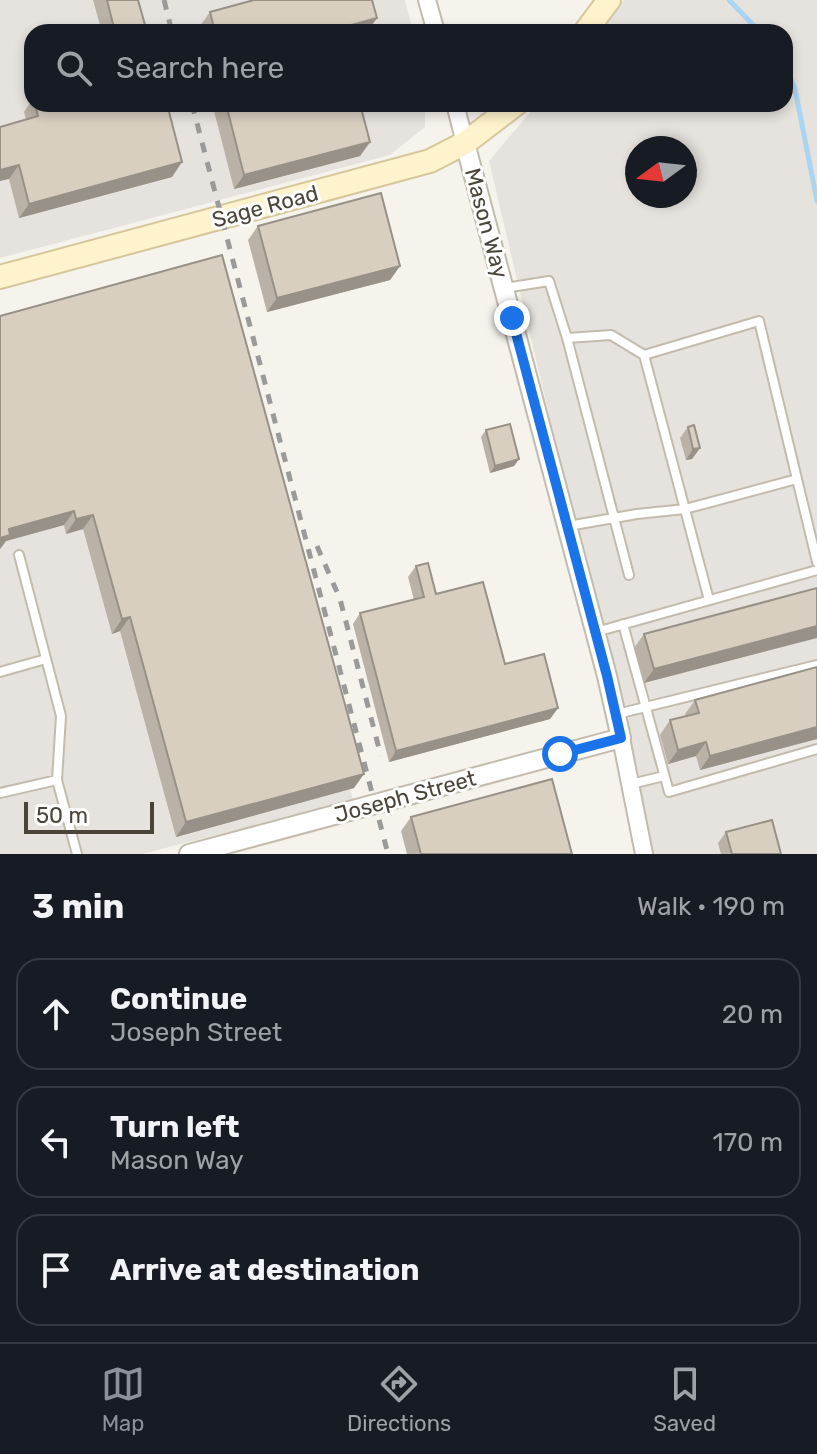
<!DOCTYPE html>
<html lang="en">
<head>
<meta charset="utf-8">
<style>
  body { margin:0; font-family:Rubik,sans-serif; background:#242831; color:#f1f3f6 }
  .compass { position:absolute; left:625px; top:136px; width:72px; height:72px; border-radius:50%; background:#171b24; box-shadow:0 4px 12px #0003; rotate:255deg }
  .scale { position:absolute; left:24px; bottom:20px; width:130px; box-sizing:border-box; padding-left:8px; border:4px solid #4b4439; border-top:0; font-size:22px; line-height:28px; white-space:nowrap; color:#4b4439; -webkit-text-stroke:6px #fff; paint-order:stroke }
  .stop { position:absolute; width:24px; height:24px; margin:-18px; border:6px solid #1a73e8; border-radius:50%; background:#fff }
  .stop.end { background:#1a73e8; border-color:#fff; box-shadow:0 2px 8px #0008 }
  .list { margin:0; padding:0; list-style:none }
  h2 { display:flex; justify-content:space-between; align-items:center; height:104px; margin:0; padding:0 32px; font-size:34px }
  h2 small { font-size:26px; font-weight:400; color:#9ea1a6 }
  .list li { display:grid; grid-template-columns:52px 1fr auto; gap:24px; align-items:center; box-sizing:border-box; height:112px; margin:0 16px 16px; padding:0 16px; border:2px solid #363941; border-radius:24px }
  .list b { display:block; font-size:30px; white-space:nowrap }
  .list p { margin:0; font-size:26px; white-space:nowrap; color:#9ea1a6 }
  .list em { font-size:26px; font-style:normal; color:#9ea1a6 }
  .icon { flex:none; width:44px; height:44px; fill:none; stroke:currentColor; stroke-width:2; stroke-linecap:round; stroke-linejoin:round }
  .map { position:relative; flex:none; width:817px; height:854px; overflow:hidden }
  .search { position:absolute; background:#171b24; box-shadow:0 4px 12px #0003; left:24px; right:24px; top:24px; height:88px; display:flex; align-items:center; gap:20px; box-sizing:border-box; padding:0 28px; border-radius:24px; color:#9ea1a6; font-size:30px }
  .sheet { height:488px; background:#171b24 }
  nav { display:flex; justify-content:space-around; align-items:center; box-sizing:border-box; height:112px; border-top:2px solid #363941; background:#171b24; font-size:22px; color:#9ea1a6 }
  nav a { display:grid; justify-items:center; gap:4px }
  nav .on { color:#8c9099 }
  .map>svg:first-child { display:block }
</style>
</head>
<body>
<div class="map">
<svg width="817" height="854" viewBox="0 0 817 854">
  <rect width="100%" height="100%" fill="#f6f3ec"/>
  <!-- industrial -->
  <path fill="#e6e2dd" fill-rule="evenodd" d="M0,0H405L413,32H32V104H425V127L390,155L0,258Z
    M624,0H817V854H653L489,161L537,104H785V32H597ZM637,148H685V196H637Z
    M215,260L353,800L142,854H0V315Z"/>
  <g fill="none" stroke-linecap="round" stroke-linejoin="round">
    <!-- stream -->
    <path stroke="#a9d4f2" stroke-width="5" d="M729,0L760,32
      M785,65L795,89L817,201"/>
    <defs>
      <path id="service" d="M505,288L549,281L567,338
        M568,526L637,514L685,509L797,479
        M19,555L61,716L57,780L77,854
        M629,575L567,338L611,335L644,355
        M709,600L644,355L759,321L817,562
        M623,624L669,792L817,749
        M596,632L817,570
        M0,672L46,659
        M617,714L817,665
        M631,784L664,776
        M0,793L57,780"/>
      <path id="minor" d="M427,0L436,32
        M455,104L465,143
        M621,738L644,854"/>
      <path id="tertiary" d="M189,854L621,738L607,676L465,143"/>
      <path id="secondary" d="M585,32L609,0
        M0,277L430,161L465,143L516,104"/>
    </defs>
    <!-- service casing -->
    <use href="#service" stroke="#c2bbae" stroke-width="12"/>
    <!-- minor casing -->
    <use href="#minor" stroke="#c2bbae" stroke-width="20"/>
    <!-- tertiary casing -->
    <use href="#tertiary" stroke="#c2bbae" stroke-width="22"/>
    <!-- secondary casing -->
    <use href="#secondary" stroke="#d6c79b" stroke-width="26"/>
    <!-- service -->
    <use href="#service" stroke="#fff" stroke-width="8"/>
    <!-- minor -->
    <use href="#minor" stroke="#fff" stroke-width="16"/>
    <!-- tertiary -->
    <use href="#tertiary" stroke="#fff" stroke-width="18"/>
    <!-- secondary -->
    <use href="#secondary" stroke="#fff3cd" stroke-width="22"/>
    <!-- rail -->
    <path stroke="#9a9a9a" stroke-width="5" stroke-dasharray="10 10" stroke-linecap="butt" d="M164,0L172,32
      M192,104L388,854
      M317,546L340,599L381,756"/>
  </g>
  <!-- wall -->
  <path fill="#bab2a6" d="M93,0H138L147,32H102Z
    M210,12L367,32H201L200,26Z
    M32,100V104H167L172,177L19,218L9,179L26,120L24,112Z
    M215,104H360L370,142L360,156L234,189L213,107Z
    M258,226L400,266L390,280L267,312L248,240Z
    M0,316L354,788L176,837L120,631L112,634L83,529L66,534L64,525L6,541L0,549Z
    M688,427L700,448L692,459L686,460L680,438Z
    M486,430L519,459L514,466L490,473L481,437Z
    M416,566L436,594L505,664L558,708L550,719L389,762L353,624L360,613L414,600L408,577Z
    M817,588L644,683L634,648L644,634Z
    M817,667V739L700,770L696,756L668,764L660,735L670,720L686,716L685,714L695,700Z
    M411,817L572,854H407L401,831Z
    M726,832L781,854H721L718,843Z"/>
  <!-- shaded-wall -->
  <path fill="#979187" d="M377,18L367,32H326Z
    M370,142L360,156L234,189L244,175Z
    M182,162L172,177L19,218L29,204Z
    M19,165L9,179L0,181V170Z
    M400,266L390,280L267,312L277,298Z
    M700,448L692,459L686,460L693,449Z
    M519,459L514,466L490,473L495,466Z
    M74,511L64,525L6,541L0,549V538L9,529Z
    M93,515L83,529L66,534L76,519Z
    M130,617L120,631L112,634L122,619Z
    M817,626V638L644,683L654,669Z
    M558,708L550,719L389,762L396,751Z
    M817,727V739L700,770L710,756Z
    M706,742L696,756L668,764L678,750Z
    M364,774L354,788L176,837L186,822Z"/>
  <!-- building -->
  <path fill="#d8cfc1" stroke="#979187" stroke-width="2" d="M107,0H138L147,32H115Z
    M254,0H372L377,18L326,32H215L210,12Z
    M35,104H167L182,162L29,204L19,165L0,170V127L38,116Z
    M226,104H360L370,142L244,175Z
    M381,193L400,266L277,298L258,226Z
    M222,255L364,774L186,822L130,617L122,619L93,515L76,519L74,511L9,529L10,535L0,538V316Z
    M510,424L519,459L495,466L486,430Z
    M694,425L700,448L693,449L688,427Z
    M428,563L436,594L483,582L505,664L544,654L558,708L396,751L360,613L424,597L416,566Z
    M817,588V626L654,669L644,634Z
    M817,667V727L710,756L706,742L678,750L670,720L699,713L695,700Z
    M552,779L572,854H421L411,817Z
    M772,820L781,854H732L726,832Z"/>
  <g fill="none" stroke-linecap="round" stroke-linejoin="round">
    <!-- route -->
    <path stroke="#1a73e8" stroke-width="10" d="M512,318L607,676L621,738L560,754"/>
  </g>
  <g text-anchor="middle" stroke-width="6" stroke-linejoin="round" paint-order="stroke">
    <!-- street labels -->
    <g font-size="22" fill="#4b4439" stroke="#fff">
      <text transform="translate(265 206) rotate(-15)" y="8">Sage Road</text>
      <text transform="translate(487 223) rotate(75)" y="8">Mason Way</text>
      <text transform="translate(405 796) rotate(-15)" y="8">Joseph Street</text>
    </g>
  </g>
</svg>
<svg class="compass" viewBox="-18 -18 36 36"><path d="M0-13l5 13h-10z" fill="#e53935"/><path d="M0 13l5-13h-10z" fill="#9ea1a6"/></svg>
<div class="scale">50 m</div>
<div class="stop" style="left:560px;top:754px"></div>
<div class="stop end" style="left:512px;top:318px"></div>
<div class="search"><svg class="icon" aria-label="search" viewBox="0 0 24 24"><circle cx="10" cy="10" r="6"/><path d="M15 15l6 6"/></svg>Search here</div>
</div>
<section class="sheet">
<h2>3 min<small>Walk · 190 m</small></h2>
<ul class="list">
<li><svg class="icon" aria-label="ahead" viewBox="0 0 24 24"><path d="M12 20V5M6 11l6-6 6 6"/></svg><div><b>Continue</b><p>Joseph Street</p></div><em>20 m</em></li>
<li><svg class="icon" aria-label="left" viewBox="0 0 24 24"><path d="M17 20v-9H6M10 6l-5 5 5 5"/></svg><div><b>Turn left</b><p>Mason Way</p></div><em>170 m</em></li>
<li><svg class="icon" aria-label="arrive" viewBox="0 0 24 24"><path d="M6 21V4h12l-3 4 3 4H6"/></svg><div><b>Arrive at destination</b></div></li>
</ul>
</section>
<nav>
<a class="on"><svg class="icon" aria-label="map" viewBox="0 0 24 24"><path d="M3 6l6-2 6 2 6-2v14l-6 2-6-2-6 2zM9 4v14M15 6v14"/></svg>Map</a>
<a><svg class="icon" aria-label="directions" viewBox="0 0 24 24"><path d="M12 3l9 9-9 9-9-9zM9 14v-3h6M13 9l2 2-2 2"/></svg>Directions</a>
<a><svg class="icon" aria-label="saved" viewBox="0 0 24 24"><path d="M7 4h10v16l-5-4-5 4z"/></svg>Saved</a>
</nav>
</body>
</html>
